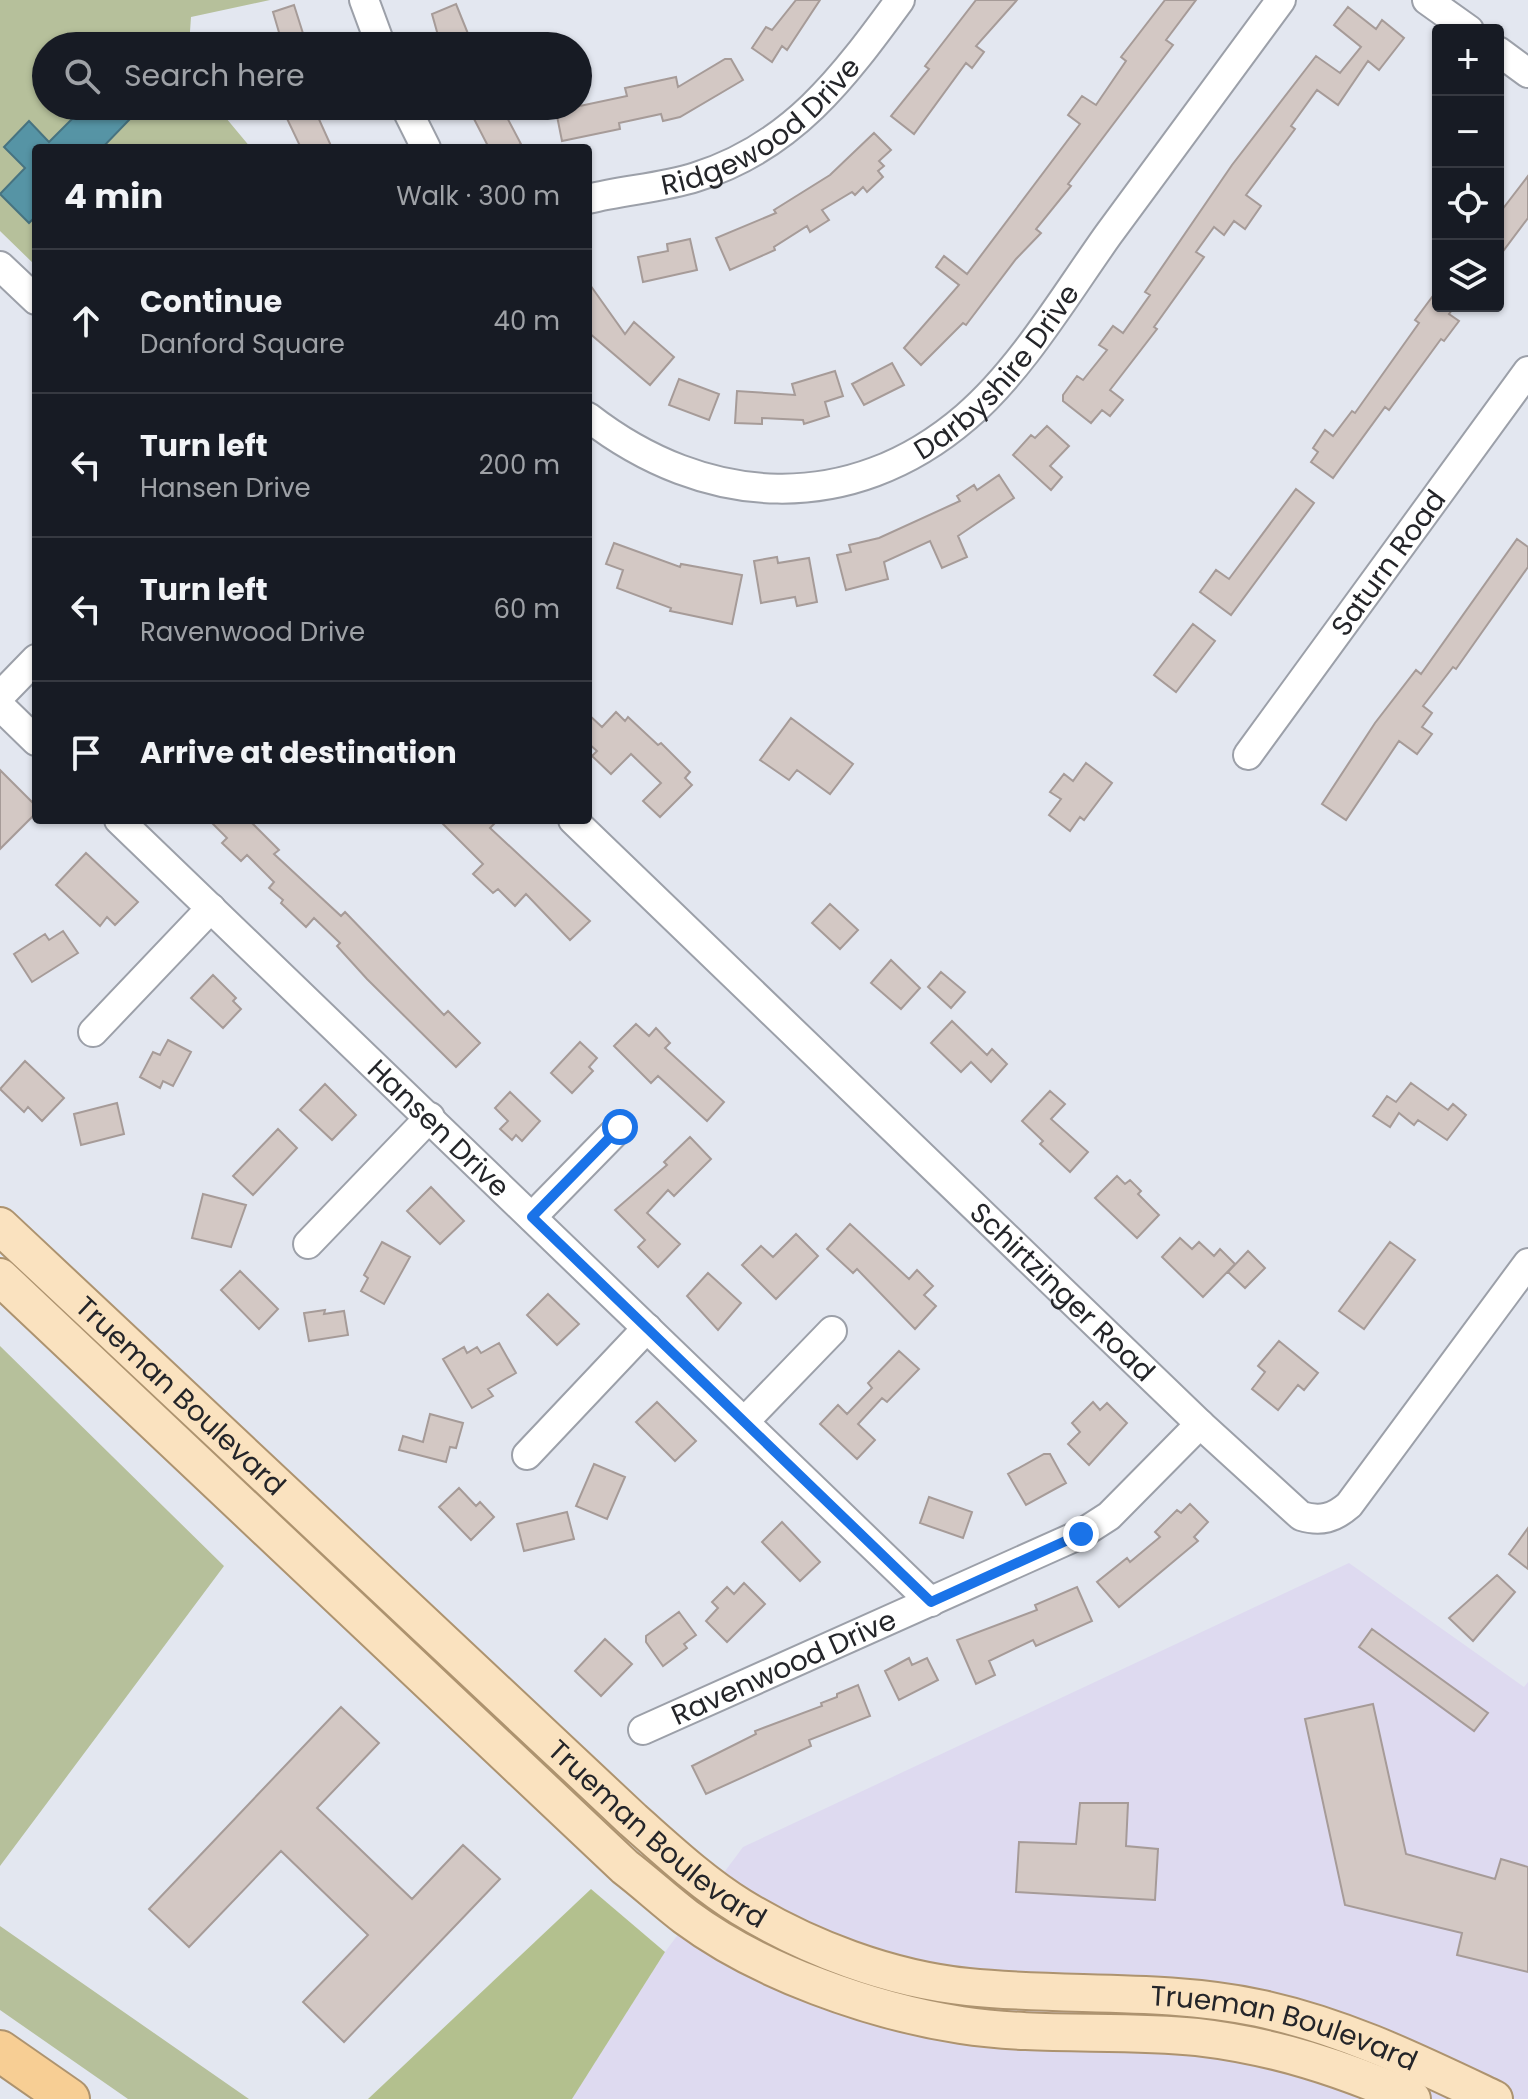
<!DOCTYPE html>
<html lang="en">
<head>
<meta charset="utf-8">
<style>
  body { margin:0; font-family:Poppins,sans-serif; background:#242831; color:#f1f3f6 }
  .controls { position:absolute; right:24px; top:24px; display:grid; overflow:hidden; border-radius:8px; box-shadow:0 2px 6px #0004 }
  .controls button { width:72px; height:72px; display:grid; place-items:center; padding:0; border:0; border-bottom:2px solid #363941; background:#171b24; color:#f1f3f6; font:40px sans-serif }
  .stop { position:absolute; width:24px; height:24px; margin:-18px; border:6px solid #1a73e8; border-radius:50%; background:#fff }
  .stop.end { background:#1a73e8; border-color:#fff; box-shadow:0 2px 8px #0008 }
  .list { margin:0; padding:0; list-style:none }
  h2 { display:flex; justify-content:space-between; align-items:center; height:104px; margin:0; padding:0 32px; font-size:34px }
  h2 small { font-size:26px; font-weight:400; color:#9ea1a6 }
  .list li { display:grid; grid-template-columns:52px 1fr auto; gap:24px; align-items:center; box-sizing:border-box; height:144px; padding:0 32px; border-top:2px solid #363941 }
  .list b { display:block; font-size:30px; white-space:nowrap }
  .list p { margin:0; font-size:26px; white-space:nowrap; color:#9ea1a6 }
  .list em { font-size:26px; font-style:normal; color:#9ea1a6 }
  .icon { flex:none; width:44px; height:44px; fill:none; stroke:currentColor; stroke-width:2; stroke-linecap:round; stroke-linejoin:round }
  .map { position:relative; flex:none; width:1528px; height:2099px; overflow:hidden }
  .search { position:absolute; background:#171b24; box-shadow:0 2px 6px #0004; left:32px; top:32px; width:560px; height:88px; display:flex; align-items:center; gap:20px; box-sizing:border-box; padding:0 28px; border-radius:44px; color:#9ea1a6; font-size:30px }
  .panel { position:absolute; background:#171b24; box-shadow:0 2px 6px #0004; left:32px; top:144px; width:560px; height:680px; border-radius:8px }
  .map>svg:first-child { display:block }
</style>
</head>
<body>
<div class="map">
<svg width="1528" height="2099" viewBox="0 0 1528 2099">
  <rect width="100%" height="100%" fill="#e3e7f0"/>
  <!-- commercial -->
  <path fill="#dedaf0" d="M1349,1563L1524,1687L1528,1682V2099H572L665,1952L743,1847Z"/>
  <!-- green -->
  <path fill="#b6c09b" d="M0,0H270L191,17L189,46H46V106H216L251,148H36V266L0,231Z
    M0,1346L224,1566L0,1866Z
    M0,1926L249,2099H128L0,2010Z"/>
  <!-- forest -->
  <path fill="#b3c08e" d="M591,1889L665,1952L572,2099H368Z"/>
  <!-- water -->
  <path fill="#5694a5" stroke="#477380" stroke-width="2" d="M85,106H115L129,120L102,148H36V216L29,223L0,194L25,168L4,147L29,121L49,142Z"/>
  <!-- building -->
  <path fill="#d3c8c4" stroke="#a69b98" stroke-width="2" d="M796,0H820L787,50L782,46L772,62L752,48L766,27L772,30Z
    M976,0H1017L976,46L984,52L972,68L966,63L914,134L891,116L929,69L925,66Z
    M1165,0H1196L1166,40L1173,45L1068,184L1071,186L1036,229L1041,233L1016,259L966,325L963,323L921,365L904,348L959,285L936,267L944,256L967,274L1080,124L1068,115L1082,96L1096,105L1126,61L1121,57Z
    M456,4L473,46H441L432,14Z
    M294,5L307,46H283L273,12Z
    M1348,7L1376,29L1382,20L1404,38L1379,70L1368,61L1338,105L1317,90L1291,126L1295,129L1246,195L1261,206L1245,229L1234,221L1224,235L1214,227L1196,252L1204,257L1154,327L1157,329L1110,390L1123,400L1110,416L1102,410L1091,423L1063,401V395L1077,376L1083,380L1107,350L1099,345L1113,326L1123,333L1150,295L1145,292L1232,165L1316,56L1340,73L1361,47L1334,25Z
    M725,59H731L743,80L680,117L663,121L661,114L619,123L620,129L562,141L556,111L627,96L625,88L676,77L678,87Z
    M281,106H313L332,148H301Z
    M473,106H501L521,144L512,148H489L473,117L478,115Z
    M874,133L891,150L879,161L884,166L878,171L883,177L867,192L863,187L855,195L852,192L822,210L829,220L810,232L807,226L774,247L775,250L730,270L716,238L776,213L774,210L830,175Z
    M1528,176V218L1498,258V215Z
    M690,239L697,270L643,282L638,257L668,251L667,244Z
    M588,282L625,334L634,322L674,357L650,385L588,332Z
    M1438,289V306H1455L1449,314L1459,321L1444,341L1441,339L1389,410L1385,407L1333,478L1311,462L1318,452L1313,448L1325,430L1333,436L1352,411L1355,413L1419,323L1415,320Z
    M892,363L904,385L864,405L852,384Z
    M835,371L843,396L825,402L829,416L804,424L803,420L762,418V424L735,423L737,391L795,395L792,384Z
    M679,379L719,394L709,420L669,405Z
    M1047,426L1069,446L1050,466L1062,477L1051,490L1013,455L1031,435L1035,438Z
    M999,475L1014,498L958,536L967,557L942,568L930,541L884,562L888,579L846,590L837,555L851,552L849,545L879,538L960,501L957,496L974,485L977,490Z
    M1296,489L1314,503L1231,615L1200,592L1216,570L1229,579Z
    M1517,539L1528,547V567L1456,669L1453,667L1423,706L1432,713L1422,727L1432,734L1417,754L1399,741L1346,820L1322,804L1375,723L1416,670L1421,674Z
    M614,543L680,567L681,564L742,575L732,624L670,611L671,608L617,588L623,570L606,564Z
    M777,557L778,563L809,558L817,602L797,606L795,597L761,603L754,561Z
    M1193,624L1215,641L1176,692L1154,675Z
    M616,712L625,721L628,717L658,745L661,743L690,772L685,778L692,785L660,817L643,801L661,783L631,754L611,774L592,756L597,751L588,743V714L602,727Z
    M791,718L853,764L830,794L797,770L789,780L760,760Z
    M1086,763L1112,783L1084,820L1080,817L1070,831L1049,815L1061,799L1050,792L1064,774L1073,781Z
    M0,770L36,806V813L0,849Z
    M209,820H249L279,850L274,854L341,916L345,912L444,1015L448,1011L480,1043L456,1067L367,979L337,946L340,943L314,918L306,927L281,903L283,900L269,888L274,882L247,855L241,861L222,843L227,838Z
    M439,820H498L490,828L590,921L570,940L526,894L515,906L498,889L493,893L473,874L483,864Z
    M86,853L138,902L115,925L107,917L100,926L56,885Z
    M830,904L858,930L840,949L812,923Z
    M63,931L78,953L32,982L14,954L45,934L49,940Z
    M891,960L920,988L901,1009L871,983Z
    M941,972L965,992L951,1008L928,987Z
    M213,975L236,998L233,1001L241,1009L223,1028L191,998Z
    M952,1021L987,1055L992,1049L1007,1064L991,1082L971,1062L961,1072L931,1043Z
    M636,1024L649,1036L656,1028L670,1043L665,1048L724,1102L707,1121L658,1076L651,1083L614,1046Z
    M168,1040L191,1052L173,1086L163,1081L160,1088L140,1077L153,1052L160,1055Z
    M580,1042L597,1058L589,1067L593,1071L572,1093L551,1073Z
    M25,1061L64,1098L42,1121L28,1107L24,1112L0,1089Z
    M1411,1083L1448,1110L1453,1104L1466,1115L1447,1140L1418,1120L1414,1125L1399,1113L1390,1127L1373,1116L1387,1096L1396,1102Z
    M325,1084L356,1115L332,1140L300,1110Z
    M1050,1091L1065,1104L1051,1119L1088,1152L1070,1172L1040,1144L1043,1141L1022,1121Z
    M510,1092L540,1121L522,1141L516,1135L512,1140L500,1129L508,1121L495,1108Z
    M117,1103L124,1134L81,1145L74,1114Z
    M278,1129L297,1148L253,1195L233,1176Z
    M690,1137L711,1159L674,1196L668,1190L647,1213L680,1244L658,1267L638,1247L645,1240L615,1210L667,1165L664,1162Z
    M1117,1176L1125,1184L1130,1180L1141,1191L1138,1194L1159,1215L1137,1238L1095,1198Z
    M431,1187L464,1221L440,1244L407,1211Z
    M203,1194L246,1205L231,1247L192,1238Z
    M850,1224L909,1279L917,1270L933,1286L924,1295L936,1306L915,1329L857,1269L853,1273L827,1249Z
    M796,1234L818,1256L776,1299L742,1265L761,1246L773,1257Z
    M1180,1238L1192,1249L1199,1242L1214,1256L1220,1249L1235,1264L1203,1297L1162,1257Z
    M382,1242L410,1257L384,1304L361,1291L368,1278L364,1275Z
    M1390,1242L1415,1260L1364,1329L1339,1311Z
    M1248,1251L1265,1268L1245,1288L1228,1272Z
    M240,1271L278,1309L259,1329L221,1290Z
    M708,1273L741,1303L718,1330L687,1296Z
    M548,1294L579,1324L557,1345L527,1315Z
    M325,1310L324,1314L344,1311L348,1335L309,1341L304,1313Z
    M1279,1341L1318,1373L1304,1390L1298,1385L1278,1410L1252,1389L1265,1372L1258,1366Z
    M499,1343L516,1373L488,1389L493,1396L472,1408L443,1359L464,1347L467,1353L477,1347L481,1353Z
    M899,1351L919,1369L887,1402L882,1398L858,1424L875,1440L857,1459L820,1424L838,1405L847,1414L872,1388L868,1383Z
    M657,1402L696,1441L675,1461L636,1422Z
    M1093,1402L1100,1410L1107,1403L1127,1423L1089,1465L1068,1444L1080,1432L1072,1423Z
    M430,1414L463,1423L456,1448L450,1447L446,1462L399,1450L403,1436L423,1442Z
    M1044,1454H1050L1066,1483L1026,1505L1008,1474Z
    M594,1464L625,1477L607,1519L576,1506Z
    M459,1488L476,1506L480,1502L494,1517L471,1540L439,1507Z
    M929,1497L972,1512L963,1538L920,1523Z
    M1190,1504L1208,1522L1194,1537L1198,1541L1119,1607L1097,1582L1127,1558L1130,1562L1160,1537L1155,1532L1177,1510L1181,1513Z
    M567,1512L574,1539L524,1551L517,1524Z
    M782,1522L820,1562L800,1581L762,1542Z
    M1528,1528V1569L1509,1554Z
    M1497,1575L1515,1592L1473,1641L1449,1618Z
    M744,1583L765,1604L727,1642L706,1621L718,1608L712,1602L727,1587L734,1594Z
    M1077,1587L1092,1621L1036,1646L1033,1640L989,1661L995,1675L976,1684L957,1640L1037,1610L1035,1605Z
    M679,1612L696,1635L684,1644L687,1648L663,1666L646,1642V1636Z
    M1372,1629L1488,1713L1474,1731L1359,1647Z
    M605,1639L632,1664L601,1696L575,1671Z
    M909,1658L912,1665L927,1658L938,1680L899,1700L885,1671Z
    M858,1685L870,1716L809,1740L811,1746L706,1794L692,1766L756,1734L755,1731L822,1706L821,1703L837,1697V1694Z
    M1373,1704L1406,1854L1495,1879L1501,1859L1528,1867V1972L1457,1955L1462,1933L1345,1905L1305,1719Z
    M341,1707L379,1743L317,1808L412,1899L463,1845L500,1879L344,2042L303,2002L368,1935L281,1851L189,1947L149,1909Z
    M1080,1803H1128L1126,1846L1158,1849L1155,1900L1016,1892L1019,1842L1076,1844Z"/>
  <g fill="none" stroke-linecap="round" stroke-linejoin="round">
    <defs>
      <g id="minor">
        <path d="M364,0L381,46"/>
        <path d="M1427,0L1469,30"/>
        <path d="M1498,51L1528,73"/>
        <path d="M405,106L426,148"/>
        <path id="s1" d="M588,199C623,190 662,188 696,177C792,147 843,78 900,0"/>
        <path d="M0,266L36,300"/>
        <path id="s2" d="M588,417C705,508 850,517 966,417C1021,370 1066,294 1108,235C1166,157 1223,78 1281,0"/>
        <path d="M0,696L36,659"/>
        <path d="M0,706L36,741"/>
        <path id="s3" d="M1248,755L1528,371"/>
        <path id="s4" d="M119,820L931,1602"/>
        <path id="s5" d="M573,820L1200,1424L1301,1516C1321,1522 1334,1518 1349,1505L1528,1263"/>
        <path d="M93,1032L211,908"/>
        <path d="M532,1217L620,1127"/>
        <path d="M308,1244L430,1117"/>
        <path d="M745,1421L832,1331"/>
        <path d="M527,1455L647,1328"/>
        <path id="s6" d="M643,1730L1081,1534L1109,1516L1200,1424"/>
      </g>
      <g id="major">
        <path id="s7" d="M0,1226L633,1820C667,1850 702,1883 741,1907C808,1948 890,1979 968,1987C1064,1997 1163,1988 1258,2008C1343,2026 1416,2062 1494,2099"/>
        <path d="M0,1277L625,1867C646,1883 665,1901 686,1917C760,1972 871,2011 961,2025C1038,2037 1119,2029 1197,2037C1274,2046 1342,2068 1412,2099"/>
      </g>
      <path id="highway" d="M0,2051L69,2099"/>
    </defs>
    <!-- minor casing -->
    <use href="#minor" stroke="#9ca0a9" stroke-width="32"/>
    <!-- major casing -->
    <use href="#major" stroke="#ad936f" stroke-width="40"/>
    <!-- highway casing -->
    <use href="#highway" stroke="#ad936f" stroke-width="44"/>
    <!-- minor -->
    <use href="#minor" stroke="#fff" stroke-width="28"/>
    <!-- major -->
    <use href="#major" stroke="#fae2bf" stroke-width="36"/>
    <!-- highway -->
    <use href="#highway" stroke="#f7ce94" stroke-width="40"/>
  </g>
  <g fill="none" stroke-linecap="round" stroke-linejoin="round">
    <!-- route -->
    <path stroke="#1a73e8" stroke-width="10" d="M620,1127L532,1217L931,1602L1081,1534"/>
  </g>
  <g text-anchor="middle" stroke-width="8" stroke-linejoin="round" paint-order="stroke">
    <!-- street labels -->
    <g font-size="28" fill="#242529" stroke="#fff">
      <text dy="10" stroke="none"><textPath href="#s1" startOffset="192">Ridgewood Drive</textPath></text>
      <text dy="10" stroke="none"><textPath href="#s2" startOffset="466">Darbyshire Drive</textPath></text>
      <text dy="10" stroke="none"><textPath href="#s3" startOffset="238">Saturn Road</textPath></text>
      <text dy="10" stroke="none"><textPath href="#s4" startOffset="444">Hansen Drive</textPath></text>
      <text dy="10" stroke="none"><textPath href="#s5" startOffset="680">Schirtzinger Road</textPath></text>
      <text dy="10" stroke="none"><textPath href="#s7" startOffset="248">Trueman Boulevard</textPath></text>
      <text dy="10" stroke="none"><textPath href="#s6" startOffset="154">Ravenwood Drive</textPath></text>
      <text dy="10" stroke="none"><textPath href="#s7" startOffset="896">Trueman Boulevard</textPath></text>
      <text dy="10" stroke="none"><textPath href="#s7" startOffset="1570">Trueman Boulevard</textPath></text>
    </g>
  </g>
</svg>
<div class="controls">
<button>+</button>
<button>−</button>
<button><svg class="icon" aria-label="locate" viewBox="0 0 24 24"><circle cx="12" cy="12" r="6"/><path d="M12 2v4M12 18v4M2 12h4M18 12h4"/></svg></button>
<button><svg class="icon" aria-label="layers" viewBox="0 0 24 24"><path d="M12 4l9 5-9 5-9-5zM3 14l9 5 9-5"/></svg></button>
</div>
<div class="stop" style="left:620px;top:1127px"></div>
<div class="stop end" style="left:1081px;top:1534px"></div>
<div class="search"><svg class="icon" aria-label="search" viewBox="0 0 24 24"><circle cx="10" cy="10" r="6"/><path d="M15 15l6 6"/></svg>Search here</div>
<section class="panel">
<h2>4 min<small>Walk · 300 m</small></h2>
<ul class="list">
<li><svg class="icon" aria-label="ahead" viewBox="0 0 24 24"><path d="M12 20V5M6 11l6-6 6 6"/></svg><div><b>Continue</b><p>Danford Square</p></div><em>40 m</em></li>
<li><svg class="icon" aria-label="left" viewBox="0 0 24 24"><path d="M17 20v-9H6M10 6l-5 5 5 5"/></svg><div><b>Turn left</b><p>Hansen Drive</p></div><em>200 m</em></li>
<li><svg class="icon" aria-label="left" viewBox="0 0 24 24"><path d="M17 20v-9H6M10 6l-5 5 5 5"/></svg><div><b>Turn left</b><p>Ravenwood Drive</p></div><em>60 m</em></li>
<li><svg class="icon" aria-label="arrive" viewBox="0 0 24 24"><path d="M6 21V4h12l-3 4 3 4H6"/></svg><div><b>Arrive at destination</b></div></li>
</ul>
</section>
</div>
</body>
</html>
